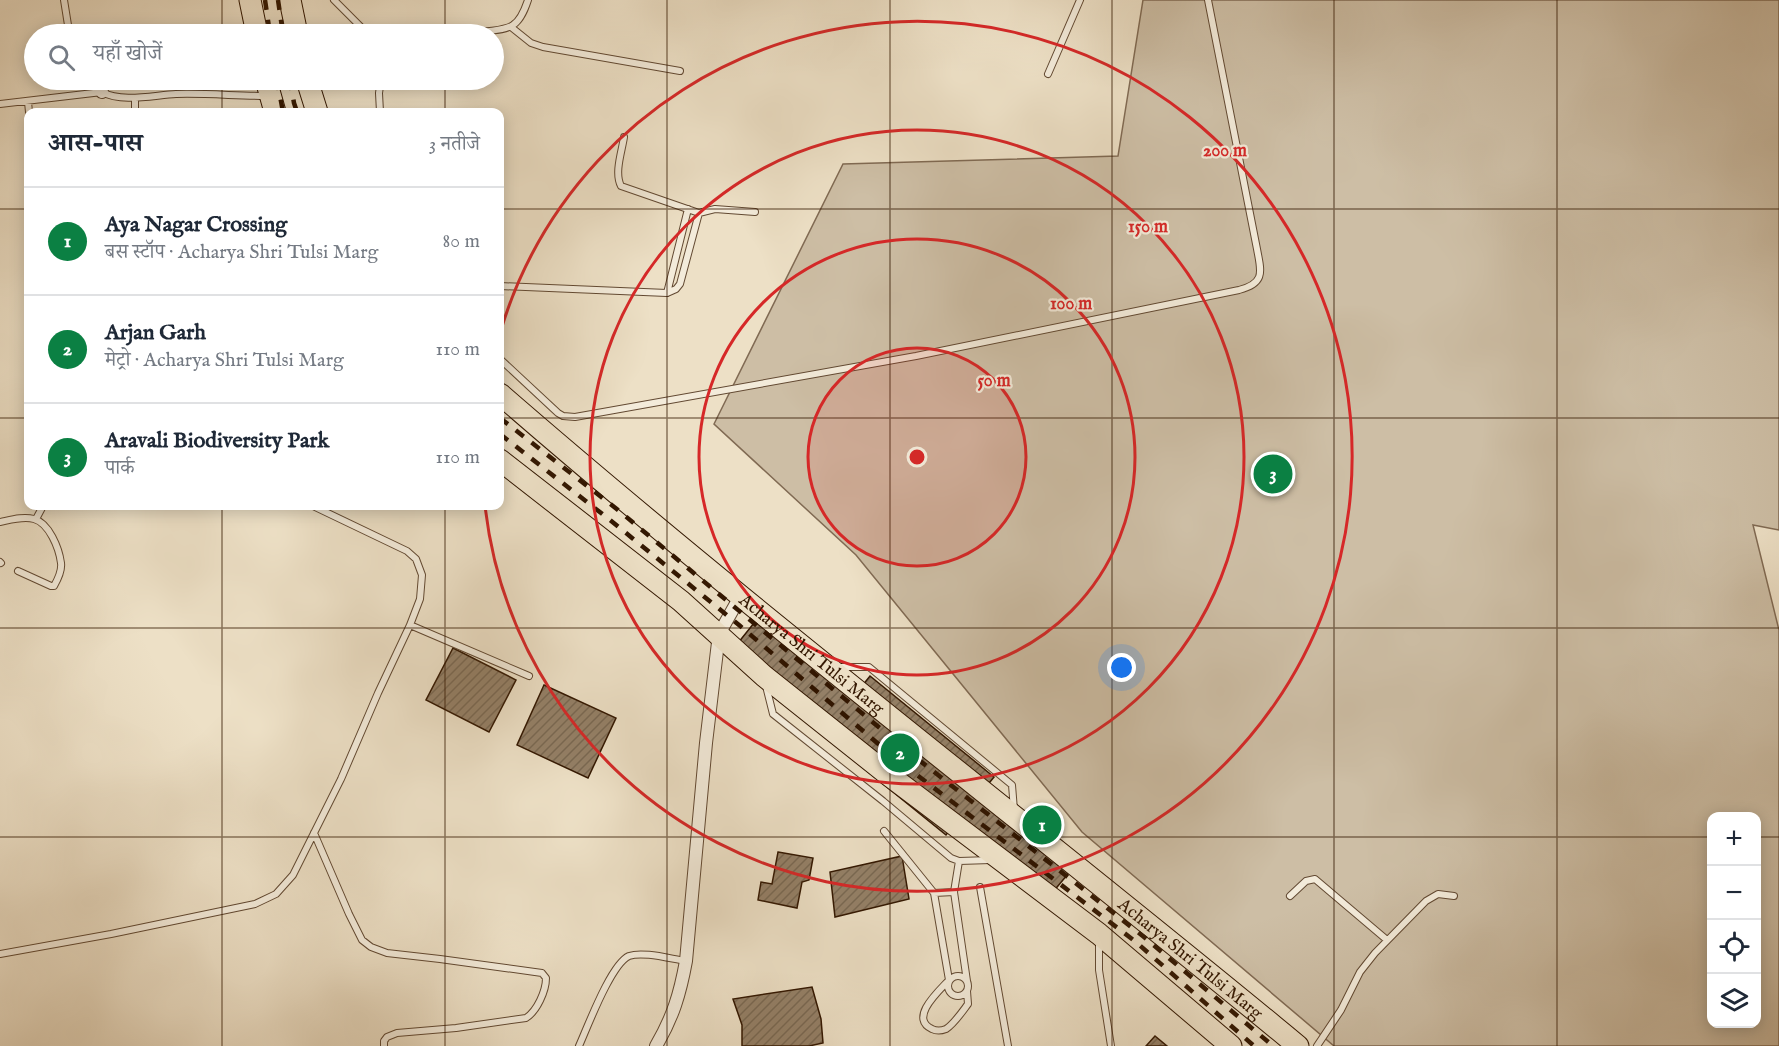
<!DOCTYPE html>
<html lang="hi">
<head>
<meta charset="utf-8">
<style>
  body { margin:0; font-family:"IM FELL English","Noto Serif Devanagari",serif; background:#f6f6f7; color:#1f2937 }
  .controls { position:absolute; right:18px; bottom:18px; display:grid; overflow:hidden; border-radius:12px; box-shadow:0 3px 15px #0003 }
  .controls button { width:54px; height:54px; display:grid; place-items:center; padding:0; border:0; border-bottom:2px solid #e0e1e3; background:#fff; color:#1f2937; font:30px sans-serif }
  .you { position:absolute; left:1122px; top:668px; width:21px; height:21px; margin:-15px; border:4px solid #fff; border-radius:50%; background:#1a73e8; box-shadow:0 0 0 9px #1a73e833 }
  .badge { display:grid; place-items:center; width:39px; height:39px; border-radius:50%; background:#0b8043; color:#fff; font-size:20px; font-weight:700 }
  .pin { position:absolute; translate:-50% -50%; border:3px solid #fff; box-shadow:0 2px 6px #0006 }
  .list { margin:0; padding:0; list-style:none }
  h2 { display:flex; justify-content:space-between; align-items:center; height:78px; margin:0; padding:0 24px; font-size:26px }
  h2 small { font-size:20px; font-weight:400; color:#747a83 }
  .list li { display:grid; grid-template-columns:39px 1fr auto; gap:18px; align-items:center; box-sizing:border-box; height:108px; padding:0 24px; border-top:2px solid #e0e1e3 }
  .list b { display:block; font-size:22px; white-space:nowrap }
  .list p { margin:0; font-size:20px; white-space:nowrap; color:#747a83 }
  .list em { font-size:20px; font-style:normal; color:#747a83 }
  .icon { flex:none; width:33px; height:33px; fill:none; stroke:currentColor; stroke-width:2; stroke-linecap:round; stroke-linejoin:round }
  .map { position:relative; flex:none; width:1779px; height:1046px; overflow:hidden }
  .search { position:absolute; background:#fff; box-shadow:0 3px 15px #0003; left:24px; top:24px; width:480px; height:66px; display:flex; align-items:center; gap:15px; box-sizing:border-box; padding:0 21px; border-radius:33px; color:#747a83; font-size:22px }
  .panel { position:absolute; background:#fff; box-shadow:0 3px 15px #0003; left:24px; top:108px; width:480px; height:402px; border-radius:12px }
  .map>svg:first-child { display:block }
</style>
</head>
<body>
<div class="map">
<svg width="1779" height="1046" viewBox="0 0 1779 1046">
  <defs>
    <pattern id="building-hatch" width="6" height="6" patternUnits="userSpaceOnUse" patternTransform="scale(1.5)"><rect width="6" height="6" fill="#948067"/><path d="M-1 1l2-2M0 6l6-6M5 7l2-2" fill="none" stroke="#796852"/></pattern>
  </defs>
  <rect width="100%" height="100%" fill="#ede0c6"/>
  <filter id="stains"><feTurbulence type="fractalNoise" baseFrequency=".00333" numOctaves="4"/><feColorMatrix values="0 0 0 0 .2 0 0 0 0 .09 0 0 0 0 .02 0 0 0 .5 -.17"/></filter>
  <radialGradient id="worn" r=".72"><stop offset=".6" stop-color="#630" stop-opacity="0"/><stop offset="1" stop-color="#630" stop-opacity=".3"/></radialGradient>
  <!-- grass -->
  <path fill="#cdbea5" stroke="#806a53" stroke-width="1.5" fill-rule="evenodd" d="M1143,0H1779V530L1753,525L1779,630V1046H1334L1082,832L856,555L714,424L843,164L1118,156ZM1712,816H1756V1024H1712Z"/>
  <!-- building -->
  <path fill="url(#building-hatch)" stroke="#331701" stroke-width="1.5" d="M762,613L858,691L870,676L994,777L985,788L1077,863L1053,892L960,817L946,835L824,736L738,643Z
    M453,648L516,680L489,732L426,700Z
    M544,685L616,718L588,778L517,745Z
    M778,852L813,858L809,880L802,882L797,908L758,900L761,882L772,884Z
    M902,856L909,899L835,917L830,872Z
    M812,987L821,1019L823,1043L809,1046H742V1025L733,999Z
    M1155,1036L1167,1046H1146Z"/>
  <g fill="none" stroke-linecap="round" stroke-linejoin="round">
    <defs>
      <path id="service" d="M64,0L68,25L73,34
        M334,0L368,34
        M511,27L531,43L543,47L680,71
        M163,34L174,30
        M437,34C456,31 500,34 513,25C521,20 525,9 528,0
        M1048,74L1080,0
        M312,83H380
        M135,98V112
        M28,102L29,112
        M0,104L102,92C122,103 154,95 176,94C206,93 237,96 266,96
        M380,112L379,93L381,80
        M624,137C622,151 614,173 621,186L699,213
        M500,286L667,293L676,289L680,284L699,213L715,209L755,212
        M667,293L688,209
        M500,359L558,413L563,416L575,417L916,356L1239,290C1266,283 1261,271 1257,249L1208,0
        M36,519L43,506
        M0,522C10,520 23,516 34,519C49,523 59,548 61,563C62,570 58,579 54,586H51L18,571
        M0,562L1,563
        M410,625L529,676
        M837,667H869L1012,785L1014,810
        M766,686L773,714L883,801L951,858L959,861L991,860
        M884,831L934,893L954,892
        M314,833L349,914L362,940L371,947L387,953L440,959L542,973L546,978C546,991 537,1011 526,1018L456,1028L397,1033L387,1037L384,1041V1046
        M959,861L954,892L967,981
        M980,887L1008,1046
        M934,893L949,980C940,990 908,1018 932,1029C936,1031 941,1031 946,1029C954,1024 962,1012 968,1004L967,991
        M1290,896L1306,881L1315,879L1387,940
        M1099,939V970L1111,1046
        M0,954L111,934L255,904L276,894L293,875L341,779L378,693L410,625L420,599L422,575L416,559L407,551L313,506
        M948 986a10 10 0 1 1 20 0a10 10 0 1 1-20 0Z
        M579,1046C588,1026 611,964 629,956C643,951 671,959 686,961
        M1317,1046L1341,1010L1360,972L1375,953L1426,901L1438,894L1454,896"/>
      <path id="minor" d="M94,80L102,92
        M656,1046C673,1017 680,994 686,961L706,743L719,634L741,595"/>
      <g id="trunk">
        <path d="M250,0L257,34"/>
        <path d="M290,0L297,34"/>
        <path d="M266,80L275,112"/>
        <path d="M307,80L317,112"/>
        <path id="s1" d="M500,394C759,619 1033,827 1298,1046"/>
        <path d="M500,460L681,601L764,676L886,773L1099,934L1231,1046"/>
      </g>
    </defs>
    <!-- service casing -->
    <use href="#service" stroke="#624932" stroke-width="8"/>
    <!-- minor casing -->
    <use href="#minor" stroke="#624932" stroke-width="14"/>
    <!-- trunk casing -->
    <use href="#trunk" stroke="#331701" stroke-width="23"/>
    <!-- service -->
    <use href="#service" stroke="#f3ebda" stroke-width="6"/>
    <!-- minor -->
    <use href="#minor" stroke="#f3ebda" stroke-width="12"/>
    <!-- trunk -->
    <use href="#trunk" stroke="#ede0c6" stroke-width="21"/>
    <!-- rail -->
    <path stroke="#331701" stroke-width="4.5" stroke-dasharray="10 10" stroke-linecap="butt" d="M265,0L270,34
      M278,0L283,34
      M277,80L283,112
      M290,80L294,103L297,112
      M500,418L618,510L905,749L1144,937L1273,1046
      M500,434L610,520L739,625L896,759L1136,942L1254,1046"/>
  </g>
  <!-- grid -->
  <path fill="none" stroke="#331701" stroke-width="1.5" stroke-opacity="0.55" d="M222,0V34M445,0V34M667,0V1046M890,0V1046M1112,0V1046M1334,0V1046M1557,0V1046M222,80V112M445,80V112M0,209H28M500,209H1779M0,418H28M500,418H1779M222,506V1046M445,506V1046M0,628H1779M0,837H1712M1756,837H1779"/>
  <!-- distance rings -->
  <circle cx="917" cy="457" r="109" fill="#d62828" fill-opacity=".12"/>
  <g fill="none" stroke="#d62828" stroke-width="3">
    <circle cx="917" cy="457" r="109"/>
    <circle cx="917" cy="457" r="218"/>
    <circle cx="917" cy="457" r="327"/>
    <path d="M500 333A435 435 0 1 1 485 506"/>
  </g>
  <g text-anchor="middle" stroke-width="4.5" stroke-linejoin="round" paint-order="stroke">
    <!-- street labels -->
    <g font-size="18" fill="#331701" stroke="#f3ebda">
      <text dy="6" stroke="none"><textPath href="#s1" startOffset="406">Acharya Shri Tulsi Marg</textPath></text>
      <text dy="6" stroke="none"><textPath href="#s1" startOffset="892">Acharya Shri Tulsi Marg</textPath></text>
    </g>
  </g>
  <circle cx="917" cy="457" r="9" fill="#d62828" stroke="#f3ebda" stroke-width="3"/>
  <g font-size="18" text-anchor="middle" font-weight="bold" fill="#d62828" stroke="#f3ebda" stroke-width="4.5" stroke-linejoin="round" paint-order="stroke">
    <text x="1225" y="156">200 m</text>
    <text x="1148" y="232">150 m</text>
    <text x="1071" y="309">100 m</text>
    <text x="994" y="386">50 m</text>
  </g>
  <rect width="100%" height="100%" filter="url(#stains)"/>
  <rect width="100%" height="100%" fill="url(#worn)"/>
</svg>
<div class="controls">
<button>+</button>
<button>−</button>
<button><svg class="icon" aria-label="locate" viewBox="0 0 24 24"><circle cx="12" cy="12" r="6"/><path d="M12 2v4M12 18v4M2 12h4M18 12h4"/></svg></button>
<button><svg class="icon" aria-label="layers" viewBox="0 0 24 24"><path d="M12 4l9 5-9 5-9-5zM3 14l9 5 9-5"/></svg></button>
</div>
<div class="you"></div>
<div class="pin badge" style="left:1042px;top:825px">1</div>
<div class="pin badge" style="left:900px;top:753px">2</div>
<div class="pin badge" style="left:1273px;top:474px">3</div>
<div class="search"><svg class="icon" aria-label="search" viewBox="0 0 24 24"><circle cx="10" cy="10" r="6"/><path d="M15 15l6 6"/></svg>यहाँ खोजें</div>
<section class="panel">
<h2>आस-पास<small>3 नतीजे</small></h2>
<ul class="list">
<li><span class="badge">1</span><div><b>Aya Nagar Crossing</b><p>बस स्टॉप · Acharya Shri Tulsi Marg</p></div><em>80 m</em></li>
<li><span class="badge">2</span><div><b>Arjan Garh</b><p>मेट्रो · Acharya Shri Tulsi Marg</p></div><em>110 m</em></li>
<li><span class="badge">3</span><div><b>Aravali Biodiversity Park</b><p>पार्क</p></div><em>110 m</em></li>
</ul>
</section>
</div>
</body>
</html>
